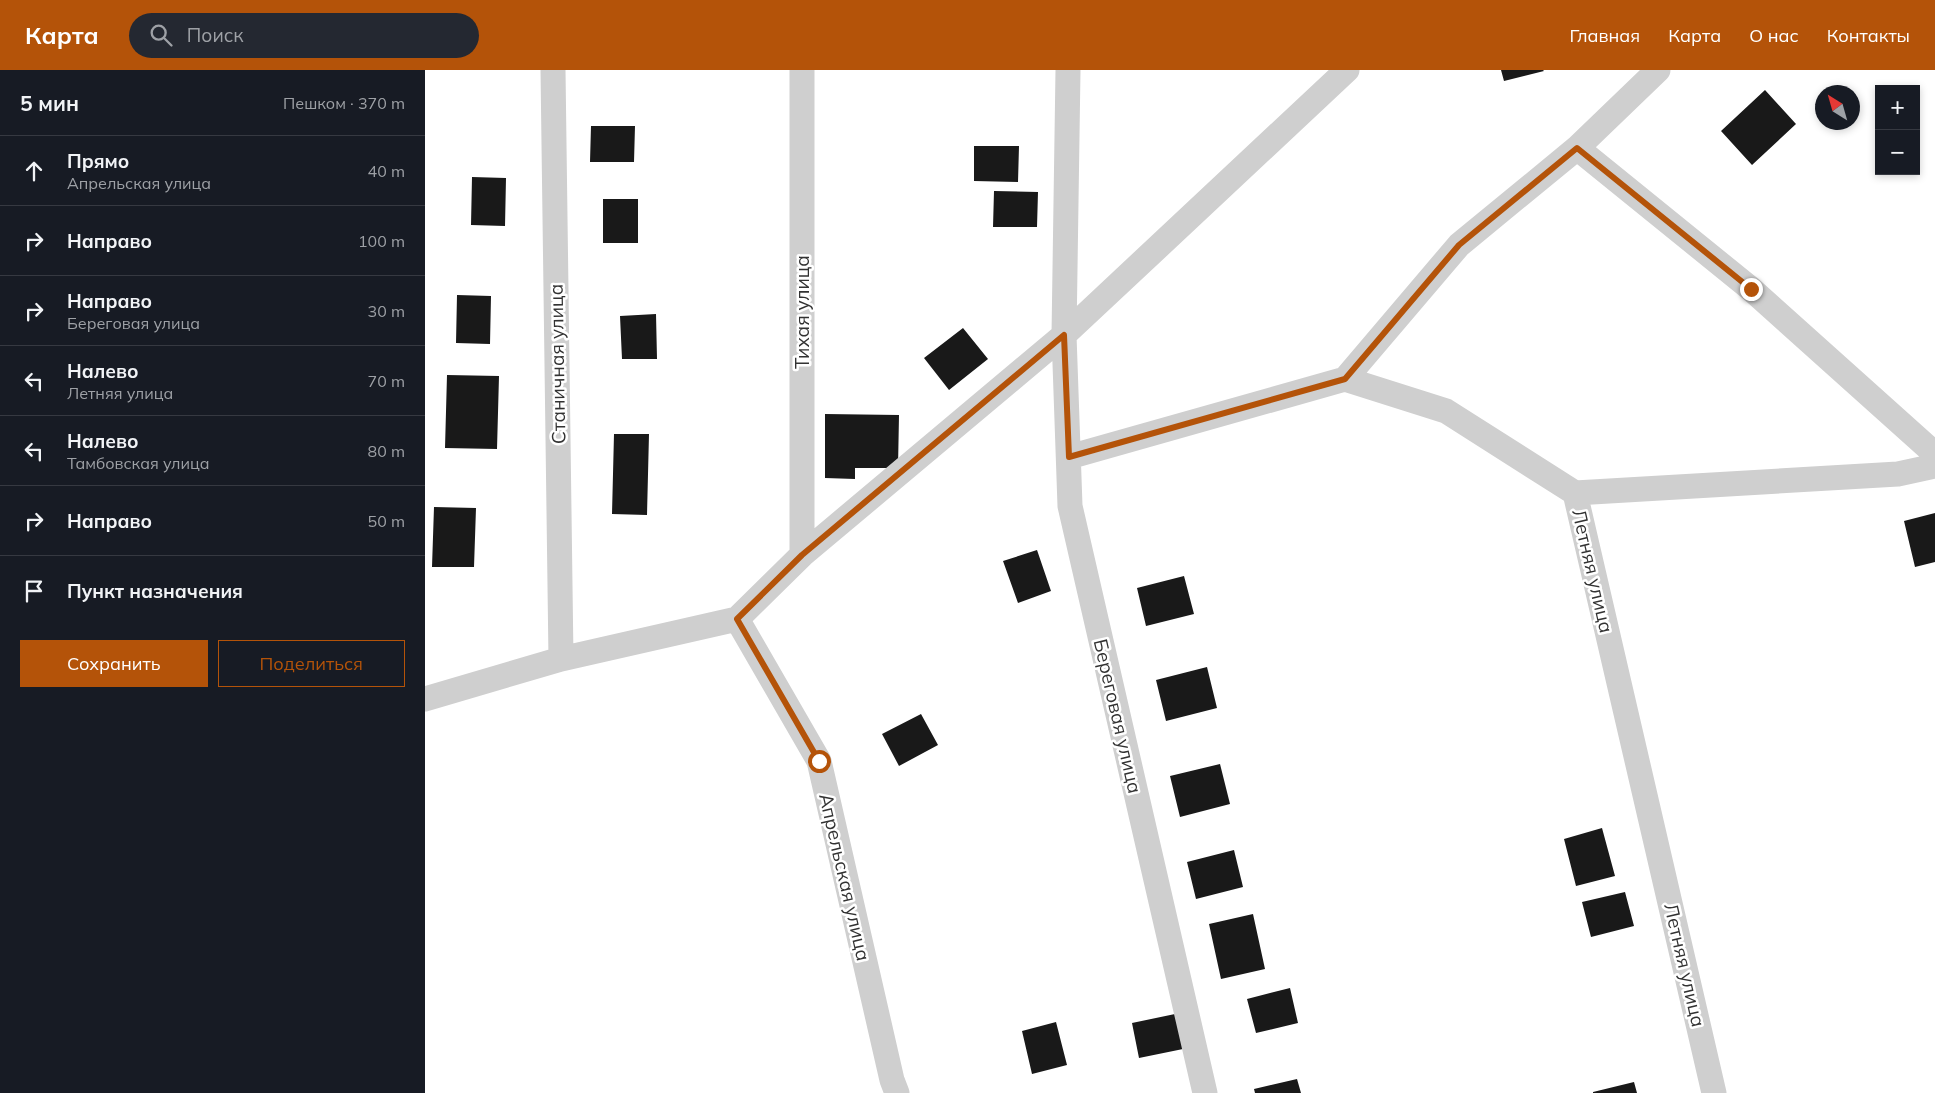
<!DOCTYPE html>
<html lang="ru">
<head>
<meta charset="utf-8">
<style>
  body { margin:0; font-family:Mulish,sans-serif; background:#242831; color:#f1f3f6 }
  .controls { position:absolute; right:15px; top:15px; display:grid; overflow:hidden; border-radius:0px; box-shadow:0 2px 8px #0003 }
  .controls button { width:45px; height:45px; display:grid; place-items:center; padding:0; border:0; border-bottom:1px solid #363941; background:#171b24; color:#f1f3f6; font:25px sans-serif }
  .compass { position:absolute; left:1390px; top:15px; width:45px; height:45px; border-radius:50%; background:#171b24; box-shadow:0 2px 8px #0003; rotate:323deg }
  .stop { position:absolute; width:15px; height:15px; margin:-11px; border:4px solid #b45309; border-radius:50%; background:#fff }
  .stop.end { background:#b45309; border-color:#fff; box-shadow:0 1px 5px #0008 }
  .list { margin:0; padding:0; list-style:none }
  h2 { display:flex; justify-content:space-between; align-items:center; height:65px; margin:0; padding:0 20px; font-size:21px }
  h2 small { font-size:16px; font-weight:400; color:#9ea1a6 }
  .list li { display:grid; grid-template-columns:32px 1fr auto; gap:15px; align-items:center; box-sizing:border-box; height:70px; padding:0 20px; border-top:1px solid #363941 }
  .list b { display:block; font-size:19px; white-space:nowrap }
  .list p { margin:0; font-size:16px; white-space:nowrap; color:#9ea1a6 }
  .list em { font-size:16px; font-style:normal; color:#9ea1a6 }
  .actions { display:flex; gap:10px; padding:15px 20px }
  .actions a { flex:1; padding:11px 0; border:1px solid #b45309; border-radius:0px; text-align:center; font-size:18px; color:#b45309 }
  .actions .main { background:#b45309; color:#fff }
  .icon { flex:none; width:28px; height:28px; fill:none; stroke:currentColor; stroke-width:2; stroke-linecap:round; stroke-linejoin:round }
  .map { position:relative; flex:none; width:1510px; height:1023px; overflow:hidden }
  header { display:flex; align-items:center; gap:30px; box-sizing:border-box; height:70px; padding:0 25px; background:#b45309; color:#fff }
  header strong { font-size:24px }
  nav { display:flex; gap:28px; margin-inline-start:auto; font-size:18px }
  .search { width:350px; height:45px; background:#242831; display:flex; align-items:center; gap:12px; box-sizing:border-box; padding:0 18px; border-radius:28px; color:#9ea1a6; font-size:19px }
  main { display:flex }
  aside { flex:1; background:#171b24 }
  .map>svg:first-child { display:block }
</style>
</head>
<body>
<header>
<strong>Карта</strong>
<div class="search"><svg class="icon" aria-label="search" viewBox="0 0 24 24"><circle cx="10" cy="10" r="6"/><path d="M15 15l6 6"/></svg>Поиск</div>
<nav><a>Главная</a><a>Карта</a><a>О нас</a><a>Контакты</a></nav>
</header>
<main>
<aside>
<h2>5 мин<small>Пешком · 370 m</small></h2>
<ul class="list">
<li><svg class="icon" aria-label="ahead" viewBox="0 0 24 24"><path d="M12 20V5M6 11l6-6 6 6"/></svg><div><b>Прямо</b><p>Апрельская улица</p></div><em>40 m</em></li>
<li><svg class="icon" aria-label="right" viewBox="0 0 24 24"><path d="M7 20v-9h11M14 6l5 5-5 5"/></svg><div><b>Направо</b></div><em>100 m</em></li>
<li><svg class="icon" aria-label="right" viewBox="0 0 24 24"><path d="M7 20v-9h11M14 6l5 5-5 5"/></svg><div><b>Направо</b><p>Береговая улица</p></div><em>30 m</em></li>
<li><svg class="icon" aria-label="left" viewBox="0 0 24 24"><path d="M17 20v-9H6M10 6l-5 5 5 5"/></svg><div><b>Налево</b><p>Летняя улица</p></div><em>70 m</em></li>
<li><svg class="icon" aria-label="left" viewBox="0 0 24 24"><path d="M17 20v-9H6M10 6l-5 5 5 5"/></svg><div><b>Налево</b><p>Тамбовская улица</p></div><em>80 m</em></li>
<li><svg class="icon" aria-label="right" viewBox="0 0 24 24"><path d="M7 20v-9h11M14 6l5 5-5 5"/></svg><div><b>Направо</b></div><em>50 m</em></li>
<li><svg class="icon" aria-label="arrive" viewBox="0 0 24 24"><path d="M6 21V4h12l-3 4 3 4H6"/></svg><div><b>Пункт назначения</b></div></li>
</ul>
<div class="actions"><a class="main">Сохранить</a><a>Поделиться</a></div>
</aside>
<div class="map">
<svg width="1510" height="1023" viewBox="0 0 1510 1023">
  <rect width="100%" height="100%" fill="#fff"/>
  <!-- building -->
  <path fill="#191919" d="M1076,0H1118L1119,1L1079,11Z
    M1340,20L1371,54L1327,95L1296,61Z
    M166,56H210L209,92H165Z
    M549,76H594L593,112L549,111Z
    M47,107L81,108L80,156L46,155Z
    M569,121L613,122L612,157H568Z
    M178,129H213V173H178Z
    M32,225L66,226L65,274L31,273Z
    M231,244L232,289H197L195,246Z
    M538,258L563,289L524,320L499,288Z
    M22,305L74,306L72,379L20,378Z
    M400,344L474,345L473,398H430V409L400,408Z
    M189,364H224L222,445L187,444Z
    M9,437L51,438L49,497H7Z
    M1510,443V492L1490,497L1479,451Z
    M612,480L626,521L593,533L578,491Z
    M759,506L769,544L721,556L712,518Z
    M782,597L792,638L741,651L731,610Z
    M496,644L513,675L474,696L457,664Z
    M795,694L805,734L755,747L745,706Z
    M1177,758L1190,806L1151,816L1139,769Z
    M809,780L818,817L771,829L762,792Z
    M1200,822L1209,856L1166,867L1157,832Z
    M828,844L840,899L796,909L784,854Z
    M865,918L873,953L831,963L822,929Z
    M750,944L758,979L714,988L707,953Z
    M631,952L642,995L607,1004L597,961Z
    M872,1009L876,1023H830L829,1019Z
    M1209,1012L1212,1023H1168V1022Z"/>
  <g fill="none" stroke-linecap="round" stroke-linejoin="round">
    <!-- minor -->
    <path stroke="#cfcfcf" stroke-width="25" d="M128,0L136,589
      M377,0V485
      M643,0L639,265L645,436L780,1023
      M1152,78L1326,219L1510,384
      M920,309L1034,175L1152,78L1233,0
      M644,387L920,309L1021,341L1150,423L1289,1023
      M1150,423L1473,404L1510,396
      M312,549L394,691L467,1010L472,1023
      M0,629L136,589L312,549L377,485L639,265L922,0"/>
  </g>
  <g fill="none" stroke-linecap="round" stroke-linejoin="round">
    <!-- route -->
    <path stroke="#b45309" stroke-width="6" d="M394,691L312,549L377,485L639,265L644,387L920,309L1034,175L1152,78L1326,219"/>
  </g>
  <g text-anchor="middle" stroke-width="5" stroke-linejoin="round" paint-order="stroke">
    <!-- street labels -->
    <g font-size="19" fill="#323232" stroke="#fff">
      <text transform="translate(377 242) rotate(-90)" y="7">Тихая улица</text>
      <text transform="translate(132 294) rotate(-91)" y="7">Станичная улица</text>
      <text transform="translate(1168 501) rotate(77)" y="7">Летняя улица</text>
      <text transform="translate(693 646) rotate(77)" y="7">Береговая улица</text>
      <text transform="translate(420 807) rotate(77)" y="7">Апрельская улица</text>
      <text transform="translate(1260 895) rotate(77)" y="7">Летняя улица</text>
    </g>
  </g>
</svg>
<div class="controls">
<button>+</button>
<button>−</button>
</div>
<svg class="compass" viewBox="-18 -18 36 36"><path d="M0-13l5 13h-10z" fill="#e53935"/><path d="M0 13l5-13h-10z" fill="#9ea1a6"/></svg>
<div class="stop" style="left:394px;top:691px"></div>
<div class="stop end" style="left:1326px;top:219px"></div>
</div>
</main>
</body>
</html>
